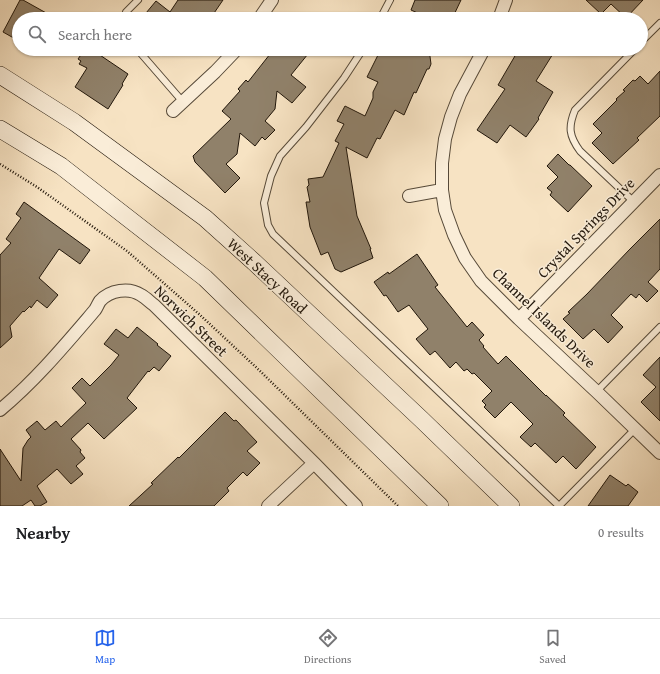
<!DOCTYPE html>
<html lang="en">
<head>
<meta charset="utf-8">
<style>
  body { margin:0; font-family:"Gentium Book Plus",serif; background:#f6f6f6; color:#202124 }
  .list { margin:0; padding:0; list-style:none }
  h2 { display:flex; justify-content:space-between; align-items:center; height:52px; margin:0; padding:0 16px; font-size:17px }
  h2 small { font-size:13px; font-weight:400; color:#757577 }
  .icon { flex:none; width:22px; height:22px; fill:none; stroke:currentColor; stroke-width:2; stroke-linecap:round; stroke-linejoin:round }
  .map { position:relative; flex:none; width:660px; height:506px; overflow:hidden }
  .search { position:absolute; background:#fff; box-shadow:0 1px 3px #0004; left:12px; right:12px; top:12px; height:44px; display:flex; align-items:center; gap:10px; box-sizing:border-box; padding:0 14px; border-radius:22px; color:#757577; font-size:15px }
  .sheet { height:112px; background:#fff }
  nav { display:flex; justify-content:space-around; align-items:center; box-sizing:border-box; height:56px; border-top:1px solid #e0e0e0; background:#fff; font-size:11px; color:#757577 }
  nav a { display:grid; justify-items:center; gap:2px }
  nav .on { color:#2563eb }
  .map>svg:first-child { display:block }
</style>
</head>
<body>
<div class="map">
<svg width="660" height="506" viewBox="0 0 660 506">
  <rect width="100%" height="100%" fill="#f7e3c3"/>
  <filter id="stains"><feTurbulence type="fractalNoise" baseFrequency=".005" numOctaves="4"/><feColorMatrix values="0 0 0 0 .2 0 0 0 0 .09 0 0 0 0 .02 0 0 0 .5 -.17"/></filter>
  <radialGradient id="worn" r=".72"><stop offset=".6" stop-color="#630" stop-opacity="0"/><stop offset="1" stop-color="#630" stop-opacity=".3"/></radialGradient>
  <!-- building -->
  <path fill="#90816a" stroke="#21160a" d="M20,0H23L57,19H19V41L3,32Z
    M178,0H223L210,19H141L156,1L170,12Z
    M415,0H461L452,19H431L411,10Z
    M586,0H643L626,18L611,4L601,14Z
    M85,49H91L128,74L122,84L123,85L108,109L75,87L87,68L79,64L81,61L78,59Z
    M274,49H312L291,75L306,87L292,103L277,91L275,109L265,121L275,130L265,140L262,137L255,146L240,133L237,154L226,164L240,178L225,193L195,162L193,156L231,119L222,111L240,91L238,89L246,80L248,82Z
    M381,49H429L431,64L429,69H427L416,93L414,92L404,115L395,110L380,139L377,138L367,158L346,147L357,216L371,249H370L373,258L341,272L335,269L328,252L321,255L310,227L306,202H310L307,187L309,185L308,179L323,177L339,143L335,141L344,124L337,121L345,106L365,116L373,98V92L378,82L367,77Z
    M519,49H556L536,81L553,92L538,118L539,119L526,137L510,125L497,143L477,130L505,89L498,85Z
    M660,71V116L637,138L639,140L613,164L592,143L602,133L593,124L617,100L616,99L625,91L623,90L633,80L635,81L640,76L648,84Z
    M558,154L569,165H570L592,186L568,212L550,195L552,192L547,188L558,177L547,166Z
    M24,202L90,250L80,264L59,249L39,278L58,295L47,308L37,300L31,308L30,306L24,312L23,311L10,326L12,337L0,348V255L11,243L6,239L21,218L16,214Z
    M660,219V269L648,282L658,291L647,302L639,294L636,298L631,294L611,315L623,327L608,343L594,329L583,339L563,319L570,313L568,312L587,294L630,249Z
    M417,254L438,285L435,287L467,327L472,322L484,335L479,340L484,346L483,347L498,364L506,356L546,396V395L565,413L563,415L596,447L576,469L563,456L556,463L535,443L531,447L520,437L533,424L511,402L495,418L484,407L486,405L482,401L492,391L474,373L472,374L467,369L464,371L456,362L450,368L435,351L430,355L416,339L428,329L409,305L398,312L386,295L384,296L374,282L388,272L389,274Z
    M137,327L158,344L157,345L171,356L159,371L154,367L149,372L148,371L127,398L137,408L104,439L88,423L71,439L81,450L80,452L85,458L76,466L83,474L71,484L57,469L37,486L47,502L40,506H35L31,500L22,506H0V449L21,481L23,448L28,440L31,437L26,430L37,421L45,430L56,421L61,427L86,403L72,388L82,378L90,386L111,365L119,355L104,344L116,329L128,338Z
    M660,357V421L641,402L656,387L643,375Z
    M225,412L234,421L236,420L257,442L247,451L260,463L247,476L243,472L227,488L229,491L214,506H129L153,484L151,483L178,457L179,458Z
    M610,475L626,486L628,484L638,492L628,506H588Z"/>
  <g fill="none" stroke-linecap="round" stroke-linejoin="round">
    <defs>
      <path id="service" d="M124,19L126,12L138,0
        M380,19L390,0
        M641,42L660,23
        M137,49L183,102
        M363,49L344,78L306,127L280,156L271,176L264,203L268,225L273,234L559,506
        M634,202L580,151C569,136 568,127 575,110L635,49
        M597,391L660,327
        M559,506L635,429"/>
      <path id="minor" d="M259,19L272,0
        M499,19L506,0
        M484,49L460,94L451,117L445,139L442,163V190L445,210L454,235L465,258L481,281L519,319L598,393L660,453
        M173,111L215,72L237,49
        M409,196L442,190
        M519,319L660,175
        M0,410C36,380 65,345 95,310C97,307 98,304 100,301C110,290 129,287 141,295C146,298 150,302 154,305L314,463L356,506
        M268,506L314,463"/>
      <path id="secondary" d="M0,75L74,122L205,218L254,262L421,419L511,506
        M0,129L61,166L205,278L440,506"/>
    </defs>
    <!-- service casing -->
    <use href="#service" stroke="#564938" stroke-width="8"/>
    <!-- minor casing -->
    <use href="#minor" stroke="#564938" stroke-width="14"/>
    <!-- secondary casing -->
    <use href="#secondary" stroke="#21160a" stroke-width="18"/>
    <!-- path -->
    <path stroke="#21160a" stroke-width="2.5" stroke-dasharray="1 2" stroke-linecap="butt" d="M0,164L37,187L127,251L199,314L259,370L398,506"/>
    <!-- service -->
    <use href="#service" stroke="#faedd8" stroke-width="6"/>
    <!-- minor -->
    <use href="#minor" stroke="#faedd8" stroke-width="12"/>
    <!-- secondary -->
    <use href="#secondary" stroke="#faedd8" stroke-width="17"/>
  </g>
  <g text-anchor="middle" stroke-width="3" stroke-linejoin="round" paint-order="stroke">
    <!-- street labels -->
    <g font-size="15" fill="#21160a" stroke="#faedd8">
      <text transform="translate(586 228) rotate(-46)" y="5">Crystal Springs Drive</text>
      <text transform="translate(267 276) rotate(43)" y="5">West Stacy Road</text>
      <text transform="translate(544 318) rotate(44)" y="5">Channel Islands Drive</text>
      <text transform="translate(191 321) rotate(44)" y="5">Norwich Street</text>
    </g>
  </g>
  <rect width="100%" height="100%" filter="url(#stains)"/>
  <rect width="100%" height="100%" fill="url(#worn)"/>
</svg>
<div class="search"><svg class="icon" aria-label="search" viewBox="0 0 24 24"><circle cx="10" cy="10" r="6"/><path d="M15 15l6 6"/></svg>Search here</div>
</div>
<section class="sheet">
<h2>Nearby<small>0 results</small></h2>
<ul class="list">
</ul>
</section>
<nav>
<a class="on"><svg class="icon" aria-label="map" viewBox="0 0 24 24"><path d="M3 6l6-2 6 2 6-2v14l-6 2-6-2-6 2zM9 4v14M15 6v14"/></svg>Map</a>
<a><svg class="icon" aria-label="directions" viewBox="0 0 24 24"><path d="M12 3l9 9-9 9-9-9zM9 14v-3h6M13 9l2 2-2 2"/></svg>Directions</a>
<a><svg class="icon" aria-label="saved" viewBox="0 0 24 24"><path d="M7 4h10v16l-5-4-5 4z"/></svg>Saved</a>
</nav>
</body>
</html>
